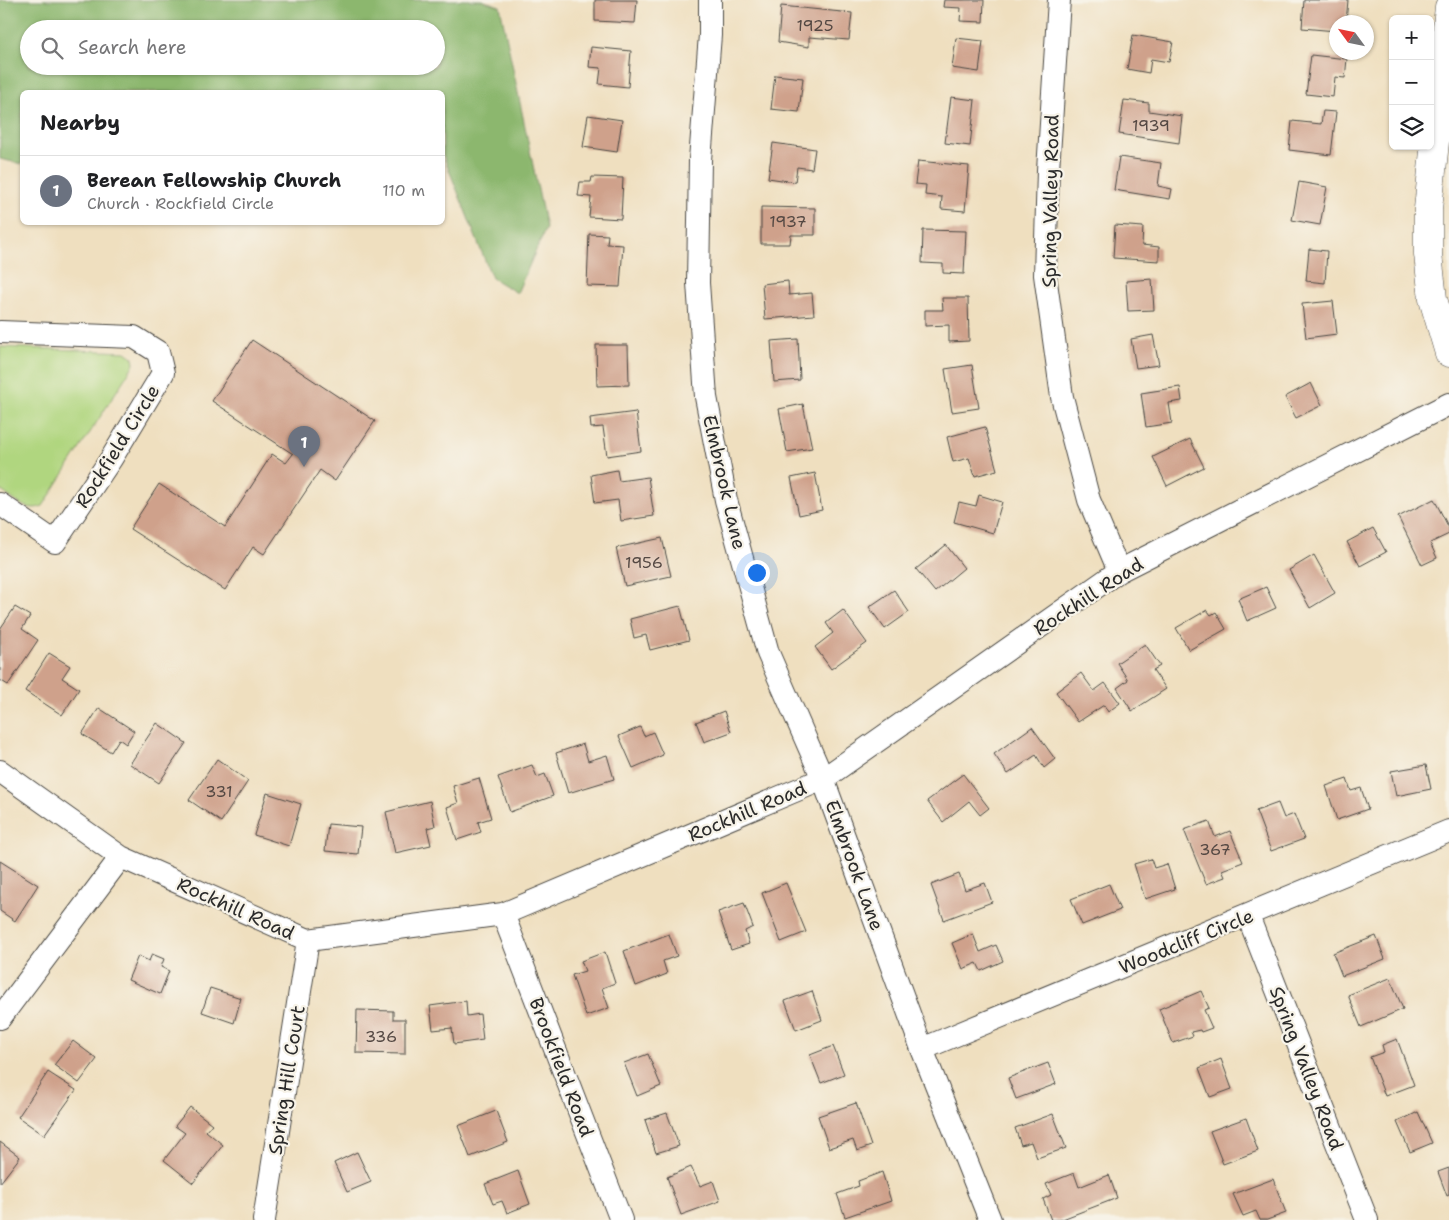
<!DOCTYPE html>
<html lang="en">
<head>
<meta charset="utf-8">
<style>
  body { margin:0; font-family:"Shantell Sans",sans-serif; background:#f2f2f2; color:#202124 }
  .controls { position:absolute; right:15px; top:15px; display:grid; overflow:hidden; border-radius:8px; box-shadow:0 1px 4px #0004 }
  .controls button { width:45px; height:45px; display:grid; place-items:center; padding:0; border:0; border-bottom:1px solid #e0e0e0; background:#fff; color:#202124; font:25px sans-serif }
  .compass { position:absolute; left:1329px; top:15px; width:45px; height:45px; border-radius:50%; background:#fff; box-shadow:0 1px 4px #0004; rotate:303deg }
  .you { position:absolute; left:756px; top:572px; width:18px; height:18px; margin:-12px; border:4px solid #fff; border-radius:50%; background:#1a73e8; box-shadow:0 0 0 8px #1a73e833 }
  .badge { display:grid; place-items:center; width:32px; height:32px; border-radius:50%; background:#1a73e8; color:#fff; font-size:16px; font-weight:700 }
  .pin { position:absolute; translate:-50% -41px; filter:drop-shadow(0 1px 2px #0008) }
  .pin::after { content:''; position:absolute; top:26px; width:18px; height:15px; background:inherit; clip-path:polygon(0 0,100% 0,50% 100%) }
  .list { margin:0; padding:0; list-style:none }
  h2 { display:flex; justify-content:space-between; align-items:center; height:65px; margin:0; padding:0 20px; font-size:21px }
  h2 small { font-size:16px; font-weight:400; color:#757577 }
  .list li { display:grid; grid-template-columns:32px 1fr auto; gap:15px; align-items:center; box-sizing:border-box; height:70px; padding:0 20px; border-top:1px solid #e0e0e0 }
  .list b { display:block; font-size:19px; white-space:nowrap }
  .list p { margin:0; font-size:16px; white-space:nowrap; color:#757577 }
  .list em { font-size:16px; font-style:normal; color:#757577 }
  .icon { flex:none; width:28px; height:28px; fill:none; stroke:currentColor; stroke-width:2; stroke-linecap:round; stroke-linejoin:round }
  .map { position:relative; flex:none; width:1449px; height:1220px; overflow:hidden }
  .search { position:absolute; background:#fff; box-shadow:0 1px 4px #0004; left:20px; top:20px; width:425px; height:55px; display:flex; align-items:center; gap:12px; box-sizing:border-box; padding:0 18px; border-radius:28px; color:#757577; font-size:19px }
  .panel { position:absolute; background:#fff; box-shadow:0 1px 4px #0004; left:20px; top:90px; width:425px; height:135px; border-radius:8px }
  .map>svg:first-child { display:block }
</style>
</head>
<body>
<div class="map">
<svg width="1449" height="1220" viewBox="0 0 1449 1220">
  <rect width="100%" height="100%" fill="#f7f3e8"/>
  <filter id="ink" filterUnits="userSpaceOnUse"><feTurbulence type="fractalNoise" baseFrequency=".02" numOctaves="2"/><feDisplacementMap in="SourceGraphic" scale="10" xChannelSelector="R" yChannelSelector="G"/><feConvolveMatrix kernelMatrix="1 2 1 2 8 2 1 2 1" color-interpolation-filters="sRGB"/></filter>
  <filter id="wash" filterUnits="userSpaceOnUse"><feTurbulence type="fractalNoise" baseFrequency=".0096" numOctaves="4" result="noise"/><feDisplacementMap in="SourceGraphic" scale="20" xChannelSelector="R" yChannelSelector="G"/><feGaussianBlur stdDeviation="1.12" result="paint"/><feColorMatrix in="noise" values="0 0 0 0 0 0 0 0 0 0 0 0 0 0 0 0 0 1.4 0 .05"/><feComposite in="paint" operator="in"/></filter>
  <g filter="url(#wash)">
    <rect width="100%" height="100%" fill="#efdfbf"/>
    <!-- green -->
    <path fill="#b0d67f" stroke="#6e8055" d="M0,347L126,352L133,357L134,364L43,506C26,513 14,499 0,490Z"/>
    <!-- forest -->
    <path fill="#8cb76e" stroke="#5c714c" fill-rule="evenodd" d="M0,0H481L500,6L546,228L517,293L492,278L443,155L442,92H22V164L0,159ZM29,29H436V66H29Z"/>
    <g id="blocks">
      <!-- building -->
      <path fill="#cfa18b" d="M595,0H637L635,23L595,21Z
        M944,0H984L983,22L960,21L961,8L943,7Z
        M1304,0H1348L1346,22H1336V31L1302,28Z
        M781,6L852,13L849,40L809,37V47L778,42Z
        M1133,35L1173,42L1169,62L1151,59L1149,73L1127,69Z
        M956,38L983,41L979,72L952,68Z
        M591,47L631,51L628,87L599,84L601,68L589,67Z
        M1311,55L1347,59L1345,78L1335,77L1333,97L1306,94Z
        M775,75L803,78L799,112L771,109Z
        M951,97L975,100L970,146L945,143Z
        M1124,100L1149,103V111L1182,116L1179,143L1119,134Z
        M1323,111L1336,112L1331,155L1289,150L1292,121L1321,124Z
        M588,115L622,120L617,152L583,147Z
        M773,143L815,149L812,169L797,167L795,182L768,178Z
        M1119,157L1161,163L1158,186L1172,189L1170,199L1114,190Z
        M918,161L969,166L965,211L941,209L942,197L925,195L926,185L915,184Z
        M592,177L623,178L621,219L589,217L591,197L578,196L580,182H591Z
        M1299,182L1327,187L1320,225L1292,220Z
        M761,207L815,208V235H791L790,244H761Z
        M1115,225L1143,227L1142,245L1159,247V261L1113,258Z
        M923,230L966,231L964,274L943,273V264L922,263Z
        M589,234L608,235L607,244L623,245L620,287L587,286Z
        M1309,249L1327,251L1325,283L1306,281Z
        M1152,279L1154,310L1128,311L1126,281Z
        M788,281L789,295L812,293L814,315L765,319L762,284Z
        M942,298H968L969,341L949,342V325L925,326V310H943Z
        M1333,301L1337,334L1306,338L1302,304Z
        M1153,335L1159,365L1136,368L1131,339Z
        M798,339L800,380L774,382L771,341Z
        M252,340L375,421L335,481L320,470L264,554L253,547L225,590L130,529L159,484L225,527L272,454L286,463L293,454L212,401Z
        M596,345H628L629,385L597,386Z
        M972,365L979,408L952,412L945,369Z
        M1311,383L1322,405L1296,418L1285,397Z
        M1180,387L1182,401L1169,403L1172,423L1146,427L1141,393Z
        M803,404L812,448L787,452L779,409Z
        M636,412L641,451L607,456L603,427L591,428L590,418Z
        M985,427L997,470L975,476L969,458L953,462L947,437Z
        M1190,439L1204,467L1167,486L1153,457Z
        M617,470L619,481L648,477L654,516L621,521L618,500L595,503L591,475Z
        M815,473L822,510L799,515L791,478Z
        M979,495L1002,502L993,533L954,522L959,502L976,506Z
        M1434,499L1449,528V534L1430,543L1437,558L1422,565L1398,517Z
        M1373,528L1386,552L1360,566L1347,542Z
        M662,538L671,576L625,586L616,548Z
        M946,545L964,568L935,592L916,569Z
        M1314,555L1335,593L1310,608L1289,570Z
        M1266,587L1276,608L1247,621L1238,599Z
        M894,590L909,612L885,629L869,607Z
        M680,606L689,640L650,650L646,635L634,638L630,619Z
        M15,607L30,616L22,629L38,640L8,685L0,680V629Z
        M843,610L867,643L831,669L815,647L833,633L826,623Z
        M1207,610L1211,615L1216,612L1226,629L1189,650L1176,628Z
        M1145,644L1160,666L1153,670L1166,689L1132,711L1117,688L1128,680L1117,663Z
        M49,653L70,666L62,678L79,689L62,715L25,691Z
        M1081,673L1094,691L1105,683L1120,703L1108,712L1104,705L1078,722L1056,692Z
        M99,708L134,731L126,744L119,739L111,752L82,734Z
        M724,711L731,732L704,742L696,722Z
        M157,723L186,743L159,783L130,764Z
        M640,727L644,736L653,732L663,755L633,768L619,736Z
        M1032,727L1055,759L1044,768L1036,755L1008,774L994,754Z
        M583,744L588,761L607,755L614,779L568,793L556,753Z
        M217,759L248,781L221,822L189,800Z
        M532,765L537,777L545,774L553,796L510,812L498,777Z
        M1426,765L1431,789L1396,796L1391,771Z
        M963,774L989,808L980,815L969,801L943,822L927,801Z
        M479,778L491,818L478,822L481,832L457,840L447,807L458,803L453,786Z
        M1347,779L1351,791L1361,788L1368,809L1337,820L1326,786Z
        M267,793L301,804L289,846L254,835Z
        M430,801L435,826L427,828L431,845L395,853L386,812Z
        M1278,803L1284,818L1294,814L1304,839L1271,851L1256,811Z
        M1209,821L1215,837L1230,831L1243,862L1222,870L1225,877L1206,884L1184,830Z
        M328,824L361,827L358,854L325,851Z
        M1151,859L1154,868L1167,864L1175,889L1145,899L1134,864Z
        M0,861L38,885L15,921L0,911Z
        M959,874L965,890L985,883L992,902L944,920L931,885Z
        M786,883L806,932L781,942L762,893Z
        M1109,884L1120,910L1082,925L1071,899Z
        M744,903L753,927L745,931L749,944L731,950L718,912Z
        M669,934L677,956L663,961L667,974L636,986L624,951Z
        M973,934L980,952L996,945L1003,961L981,971L977,963L963,969L952,943Z
        M1376,936L1385,959L1342,976L1333,953Z
        M605,952L615,983L602,988L609,1008L586,1016L572,975L585,971L581,961Z
        M152,954L164,959L161,967L169,971L160,994L128,980L138,956L149,961Z
        M1390,978L1403,1009L1361,1027L1348,995Z
        M210,988L241,998L234,1023L202,1012Z
        M812,991L822,1020L796,1030L785,1001Z
        M1201,991L1209,1008L1204,1010L1212,1028L1201,1032L1200,1030L1191,1032L1193,1036L1173,1043L1159,1009Z
        M466,1001L467,1016L480,1014L483,1040L454,1044L452,1028L433,1030L430,1006Z
        M357,1010L393,1011V1019H405V1054L356,1053Z
        M1397,1039L1414,1085L1385,1096L1370,1057L1384,1052L1382,1045Z
        M73,1041L97,1059L79,1083L54,1065Z
        M833,1046L844,1074L821,1083L810,1055Z
        M648,1054L661,1086L637,1096L624,1063Z
        M1221,1059L1232,1089L1210,1097L1199,1068Z
        M1048,1063L1056,1084L1016,1099L1008,1078Z
        M48,1072L76,1090L44,1135L18,1117Z
        M856,1103L871,1146L857,1151L853,1140L829,1148L818,1116Z
        M190,1107L212,1124L206,1131L223,1145L193,1183L164,1160L185,1133L175,1126Z
        M496,1111L508,1142L470,1157L458,1126Z
        M1418,1112L1432,1143L1410,1152L1397,1122Z
        M667,1113L679,1146L656,1153L645,1120Z
        M1053,1114L1066,1148L1037,1158L1031,1142L1021,1145L1015,1128Z
        M1246,1118L1258,1151L1223,1164L1210,1131Z
        M0,1142L20,1157L0,1183Z
        M357,1152L371,1182L347,1192L334,1163Z
        M691,1167L700,1186L713,1181L720,1201L681,1215L667,1177Z
        M1449,1168V1195L1447,1196L1438,1172Z
        M518,1171L530,1204L507,1213L502,1201L493,1204L485,1184Z
        M882,1172L891,1201L845,1217L837,1194L859,1186L858,1181Z
        M1074,1173L1079,1187L1109,1175L1117,1198L1060,1220H1051L1043,1199L1051,1195L1046,1184Z
        M1273,1179L1286,1213L1267,1220H1260L1256,1211L1243,1216L1233,1194Z"/>
    </g>
  </g>
  <g filter="url(#ink)">
    <use href="#blocks" fill-opacity="0" stroke="#484641" stroke-width="1"/>
    <g fill="none" stroke-linecap="round" stroke-linejoin="round">
      <defs>
        <path id="minor" d="M710,0V35L700,160L698,283L706,397L726,500L768,653L823,779L922,1049L990,1220
          M1059,0L1048,170L1045,275L1062,397L1089,500L1119,571
          M0,332L134,337L158,352L163,373L111,459L55,542L0,504
          M0,771L121,857L308,940L503,914L823,779L1119,571L1449,404
          M503,914L621,1220
          M1248,916L1367,1220
          M0,1018L121,857
          M922,1049L1449,831
          M264,1220L308,940"/>
        <path id="secondary" d="M1449,7L1428,209V254L1433,299L1449,353"/>
      </defs>
      <!-- minor casing -->
      <use href="#minor" stroke="#484641" stroke-width="24"/>
      <!-- secondary casing -->
      <use href="#secondary" stroke="#484641" stroke-width="29"/>
      <!-- minor -->
      <use href="#minor" stroke="#fff" stroke-width="22"/>
      <!-- secondary -->
      <use href="#secondary" stroke="#fff" stroke-width="28"/>
    </g>
  </g>
  <g text-anchor="middle" stroke-width="4.5" stroke-linejoin="round" paint-order="stroke">
    <!-- number labels -->
    <g font-size="16" fill="#544843">
      <text x="815" y="31">1925</text>
      <text x="1151" y="131">1939</text>
      <text x="788" y="227">1937</text>
      <text x="644" y="568">1956</text>
      <text x="219" y="797">331</text>
      <text x="1215" y="855">367</text>
      <text x="381" y="1042">336</text>
    </g>
    <!-- street labels -->
    <g font-size="19" fill="#2b2b2b" stroke="#f7f3e8">
      <text transform="translate(1050 201) rotate(-89)" y="7">Spring Valley Road</text>
      <text transform="translate(117 446) rotate(-58)" y="7">Rockfield Circle</text>
      <text transform="translate(725 482) rotate(77)" y="7">Elmbrook Lane</text>
      <text transform="translate(1088 596) rotate(-33)" y="7">Rockhill Road</text>
      <text transform="translate(747 811) rotate(-23)" y="7">Rockhill Road</text>
      <text transform="translate(855 865) rotate(70)" y="7">Elmbrook Lane</text>
      <text transform="translate(236 908) rotate(24)" y="7">Rockhill Road</text>
      <text transform="translate(1186 941) rotate(-22)" y="7">Woodcliff Circle</text>
      <text transform="translate(562 1067) rotate(69)" y="7">Brookfield Road</text>
      <text transform="translate(1307 1068) rotate(69)" y="7">Spring Valley Road</text>
      <text transform="translate(286 1080) rotate(-81)" y="7">Spring Hill Court</text>
    </g>
  </g>
</svg>
<div class="controls">
<button>+</button>
<button>−</button>
<button><svg class="icon" aria-label="layers" viewBox="0 0 24 24"><path d="M12 4l9 5-9 5-9-5zM3 14l9 5 9-5"/></svg></button>
</div>
<svg class="compass" viewBox="-18 -18 36 36"><path d="M0-13l5 13h-10z" fill="#e53935"/><path d="M0 13l5-13h-10z" fill="#757577"/></svg>
<div class="you"></div>
<div class="pin badge" style="left:304px;top:467px;background:#6b7280">1</div>
<div class="search"><svg class="icon" aria-label="search" viewBox="0 0 24 24"><circle cx="10" cy="10" r="6"/><path d="M15 15l6 6"/></svg>Search here</div>
<section class="panel">
<h2>Nearby<small></small></h2>
<ul class="list">
<li><span class="badge" style="background:#6b7280">1</span><div><b>Berean Fellowship Church</b><p>Church · Rockfield Circle</p></div><em>110 m</em></li>
</ul>
</section>
</div>
</body>
</html>
